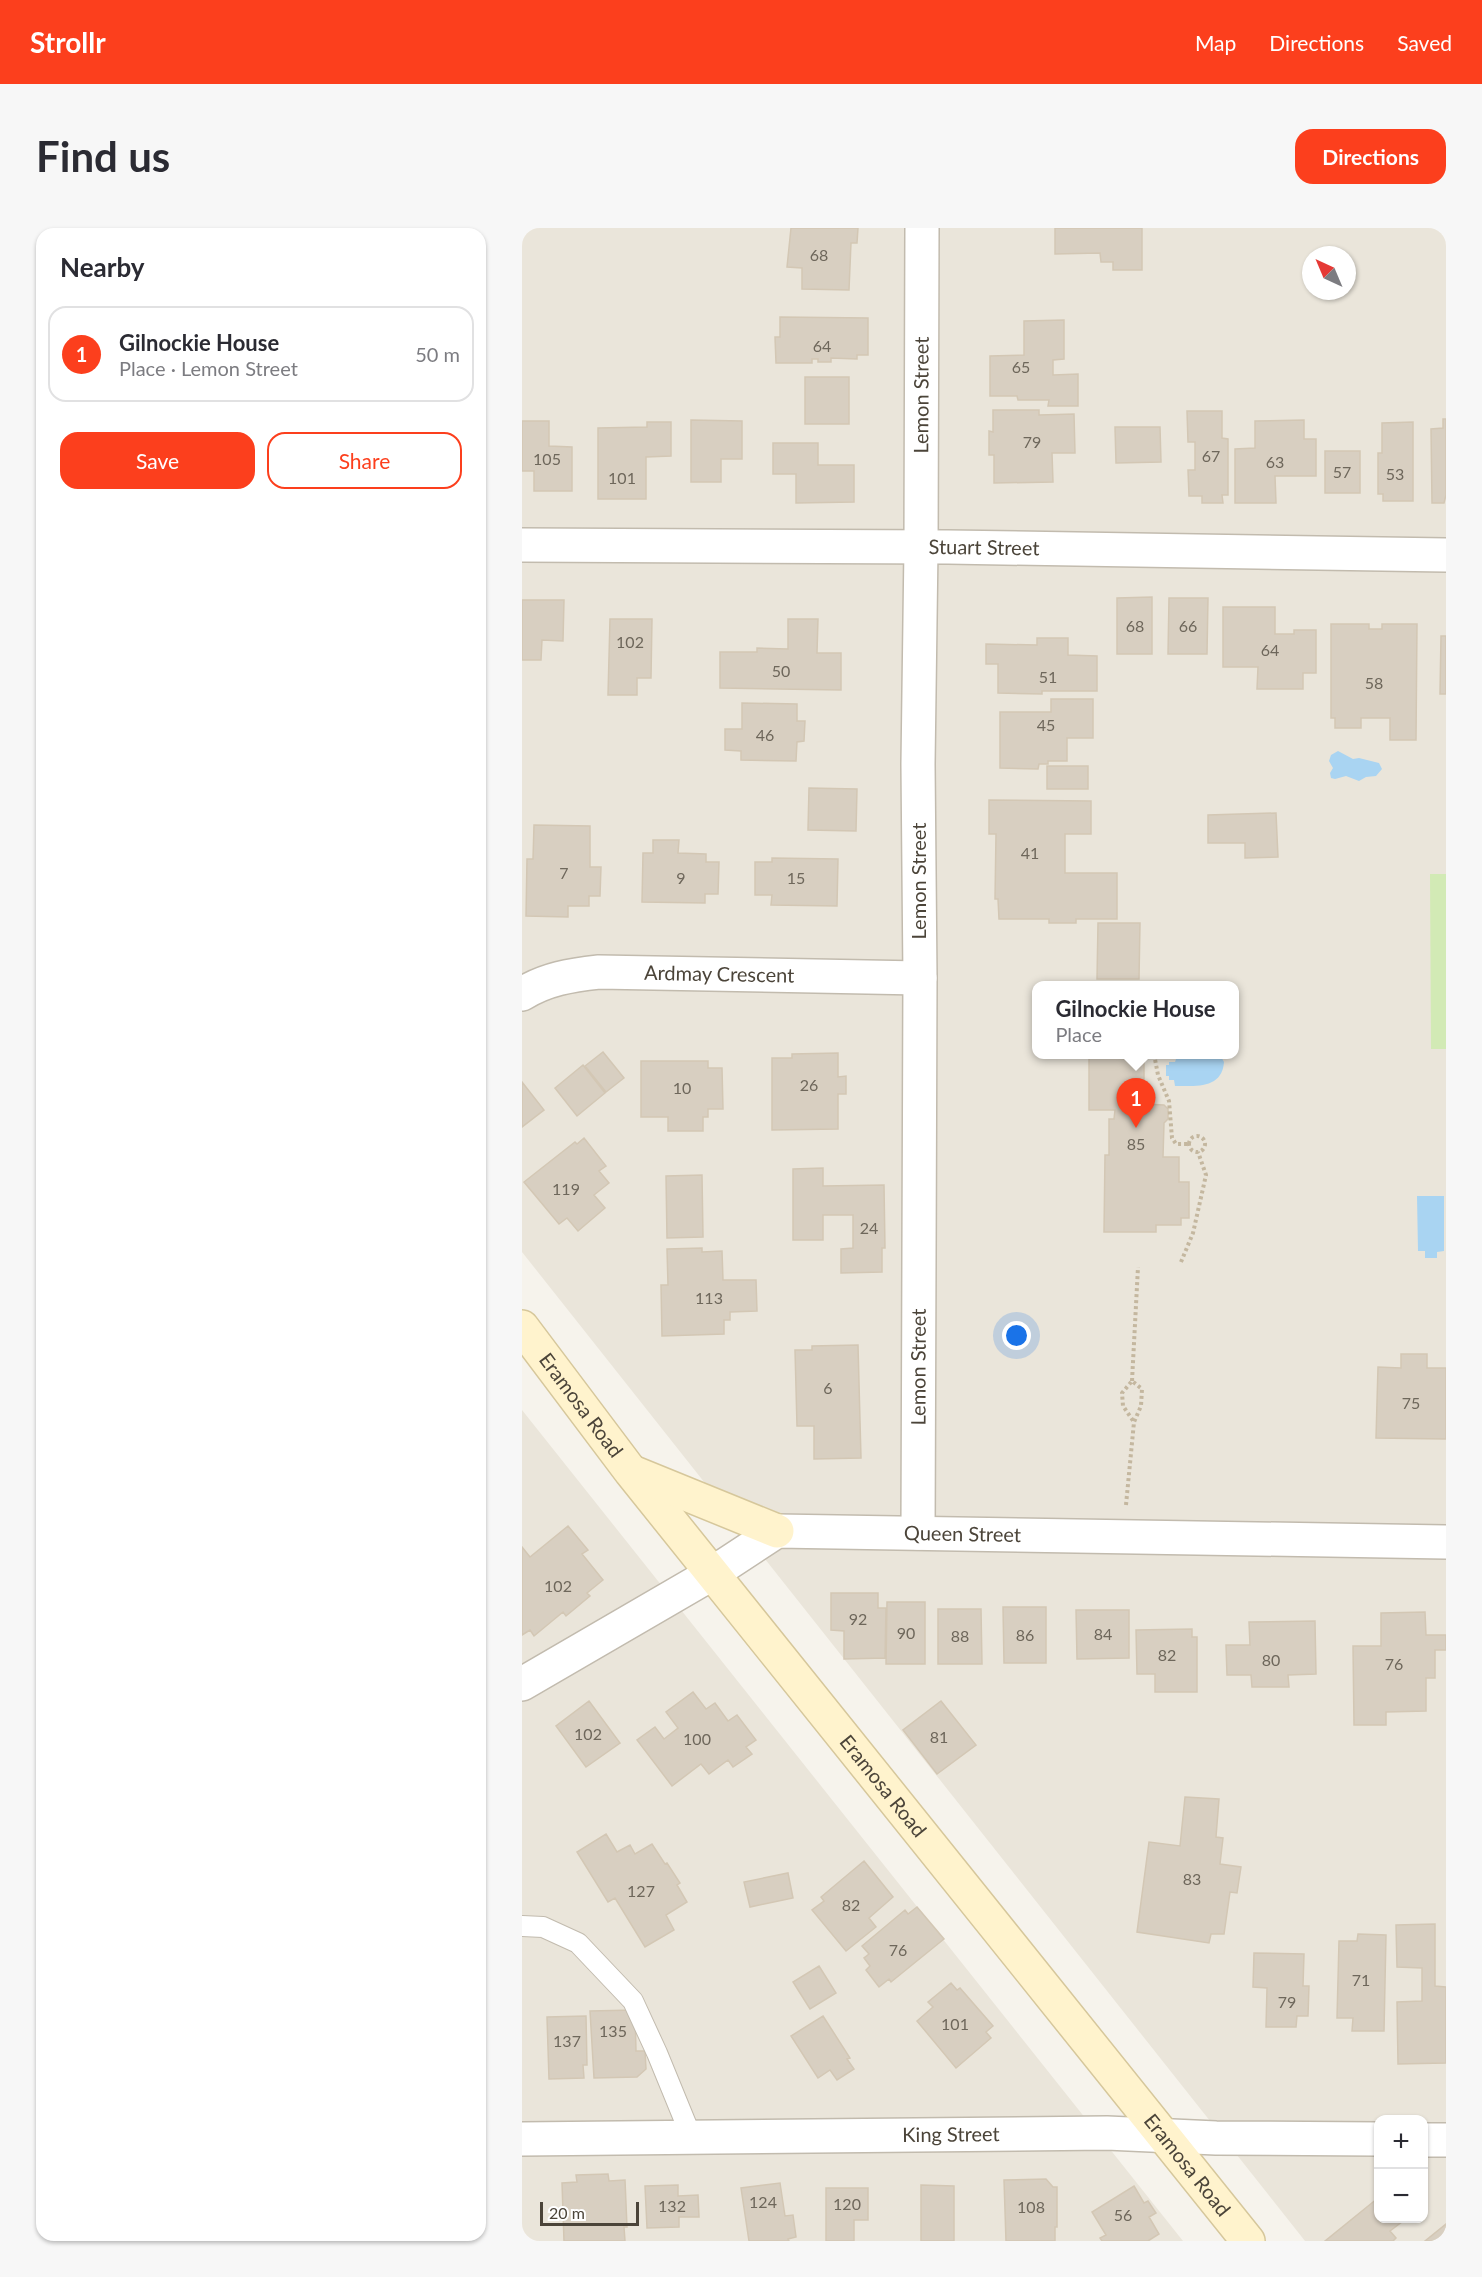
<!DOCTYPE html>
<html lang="en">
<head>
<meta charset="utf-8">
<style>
  body { margin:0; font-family:Lato,sans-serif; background:#f7f7f7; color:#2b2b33 }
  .controls { position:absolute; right:18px; bottom:18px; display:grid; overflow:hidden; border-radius:12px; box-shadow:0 2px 4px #0004 }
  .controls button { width:54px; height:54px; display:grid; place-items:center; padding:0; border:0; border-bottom:2px solid #e1e1e2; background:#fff; color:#2b2b33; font:30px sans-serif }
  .compass { position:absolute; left:780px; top:18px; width:54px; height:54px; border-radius:50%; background:#fff; box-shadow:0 2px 4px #0004; rotate:316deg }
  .scale { position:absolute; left:18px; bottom:15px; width:99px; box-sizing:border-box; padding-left:6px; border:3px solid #4b4439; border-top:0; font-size:16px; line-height:21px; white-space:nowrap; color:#4b4439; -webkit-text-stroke:4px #fff; paint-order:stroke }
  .you { position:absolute; left:495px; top:1108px; width:21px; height:21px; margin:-15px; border:4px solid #fff; border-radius:50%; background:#1a73e8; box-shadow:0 0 0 9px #1a73e833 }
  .badge { display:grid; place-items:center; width:39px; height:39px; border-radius:50%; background:#fc3f1d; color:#fff; font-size:20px; font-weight:700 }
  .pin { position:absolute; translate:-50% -50px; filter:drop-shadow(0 2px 3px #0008) }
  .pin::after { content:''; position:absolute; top:32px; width:21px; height:18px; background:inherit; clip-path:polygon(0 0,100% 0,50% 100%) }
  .popup { position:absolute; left:510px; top:753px; width:207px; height:78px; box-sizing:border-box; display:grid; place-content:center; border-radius:12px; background:#fff; filter:drop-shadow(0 2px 4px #0005); font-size:20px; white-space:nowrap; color:#7c7c81 }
  .popup b { font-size:22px; color:#2b2b33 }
  .popup::after { content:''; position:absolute; left:50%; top:100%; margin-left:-12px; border:12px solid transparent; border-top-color:#fff }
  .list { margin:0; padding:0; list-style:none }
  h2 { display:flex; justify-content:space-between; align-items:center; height:78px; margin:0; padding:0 24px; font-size:26px }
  h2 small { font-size:20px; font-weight:400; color:#7c7c81 }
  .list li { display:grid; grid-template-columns:39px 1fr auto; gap:18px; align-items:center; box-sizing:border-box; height:96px; margin:0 12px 12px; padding:0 12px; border:2px solid #e1e1e2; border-radius:18px }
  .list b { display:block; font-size:22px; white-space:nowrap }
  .list p { margin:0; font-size:20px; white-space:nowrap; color:#7c7c81 }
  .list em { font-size:20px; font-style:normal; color:#7c7c81 }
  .actions { display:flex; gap:12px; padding:18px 24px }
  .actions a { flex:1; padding:14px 0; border:2px solid #fc3f1d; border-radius:18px; text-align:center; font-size:21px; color:#fc3f1d }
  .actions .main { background:#fc3f1d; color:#fff }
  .map { position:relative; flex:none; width:924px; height:2013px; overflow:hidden; border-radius:18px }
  header { display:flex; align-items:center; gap:36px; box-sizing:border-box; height:84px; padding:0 30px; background:#fc3f1d; color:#fff }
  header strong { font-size:28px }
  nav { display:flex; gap:33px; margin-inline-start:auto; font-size:21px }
  .intro { display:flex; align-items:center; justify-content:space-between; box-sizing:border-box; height:144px; padding:0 36px }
  h1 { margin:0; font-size:42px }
  .button { padding:15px 27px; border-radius:18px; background:#fc3f1d; color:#fff; font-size:21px; font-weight:700 }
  main { display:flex; gap:36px; padding:0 36px }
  aside { flex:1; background:#fff; border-radius:18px; box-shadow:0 2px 4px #0004 }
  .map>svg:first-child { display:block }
</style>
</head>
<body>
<header>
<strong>Strollr</strong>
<nav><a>Map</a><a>Directions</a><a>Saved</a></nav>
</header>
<div class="intro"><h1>Find us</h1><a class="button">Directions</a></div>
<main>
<aside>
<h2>Nearby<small></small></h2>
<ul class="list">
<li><span class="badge">1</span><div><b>Gilnockie House</b><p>Place · Lemon Street</p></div><em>50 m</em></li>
</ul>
<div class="actions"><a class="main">Save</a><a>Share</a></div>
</aside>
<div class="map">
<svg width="924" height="2013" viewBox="0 0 924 2013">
  <rect width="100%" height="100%" fill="#f6f3ec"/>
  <!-- residential -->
  <path fill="#eae5da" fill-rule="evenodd" d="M0,0H924V2013H783L0,1024ZM789,27H825V63H789ZM515,758H713V826H515ZM856,1892H902V1990H856Z
    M0,1182L661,2013H0Z"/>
  <!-- green -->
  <path fill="#d2eab5" d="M908,646H924V821H909Z"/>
  <!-- water -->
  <path fill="#a9d4f2" d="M816,523L831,531L837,530L857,535L860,541L854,548L844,549L837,553L824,548L813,551L809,550L808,545L811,540L807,533L809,527Z
    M672,827H698L702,834C700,861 674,858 653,858L652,852H647V848H644V837H647V834H653L654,831H667Z
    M895,968H922V1023L915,1024V1030H903V1023H896Z"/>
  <!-- building -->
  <path fill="#d8cfc1" stroke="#d3c7b4" stroke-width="1.5" d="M269,0H336L335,15H329L327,62L280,61V40L265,39Z
    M533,0H620V42H591V34H579L578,25L533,26Z
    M258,89L346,90V127H335V131L309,130V134H296V131H290V135H254L253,109H258Z
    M542,92V131L531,132V147L556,146V178H526L527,172H496L495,168H468V128L502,127V93Z
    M283,149H327V196H283Z
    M471,182H517V187L552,186L553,225H530L531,254L472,255V227H467V203L471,204Z
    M665,183H700V210L706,211V267H700L701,275H680V268H667L666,242H673V214H666Z
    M921,191H924V267L922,275H910L909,201L921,200Z
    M169,192L220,193V231H199V254H169Z
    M782,192V211H794V248H753L754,275H713V221L733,220V193Z
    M0,193H27V218L50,219V263H12V243H0Z
    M125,194H149V228L124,229V271H76V200L125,199Z
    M891,194V273H861V266H856V225H860V195Z
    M593,199H638L639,234L594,235Z
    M251,215H296V237H332V274L274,275V246H251Z
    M803,223H838V265H803Z
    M630,369V426H595V370Z
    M647,370H686L685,426H646Z
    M0,372H42L41,413L20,412L19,432H0Z
    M701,379H753V406H772V402H794V445H781V461H735L736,439H701Z
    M88,391H130L129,450H115V467H86Z
    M266,391H296L295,425H319V462L198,460V424H235V420L266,421Z
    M809,396H847V401H860V396H895L894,512H868V490H839V500H813V490H809Z
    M919,408H924V466H918Z
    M515,410H546V427L575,428V463H520V466L476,465V436H464V416L515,417Z
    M529,471H571V510H545V533H526V536H517L516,541L478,540V484H529Z
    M220,475L275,476V493H283L282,513L275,514L274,533L219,532V523L203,522V501H220Z
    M525,538H566V561H525Z
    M287,560L335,561L334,603L286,602Z
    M467,572L569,573V606H543V645H595V691H554V695H527V691H477L476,671H473L474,606H467Z
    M754,585L756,629L723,630V615H686V587Z
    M12,597L68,598V639H79L78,668H67V678H46V689L4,688L5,631H11Z
    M131,612H157L156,625L184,626V634H197L196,666H183V675L120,674L121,625H131Z
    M250,630L316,631L315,678L249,677L250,667H233V634H250Z
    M576,695H618L617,751H575Z
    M81,824L102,850L84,864L63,838Z
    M316,825V849L324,848V866H316V901L250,902V830H270V826Z
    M567,826H622V876L642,877L646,881V891L642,895L641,929H657V954H667V990H659V997H634V1004H582L583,927H587V891H592L593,882H567Z
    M119,833H186V840H200L201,881H186V889H181V903H146V889H119Z
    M61,837L83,865L55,888L33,860Z
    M0,854L22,882L0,899Z
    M62,910L84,938L77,943L87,955L72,967L83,980L56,1003L45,990L37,996L2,954L53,914L55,916Z
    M301,940V958L362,957L363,1020H360V1044L319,1045V1021L331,1020V987H301V1012H271V941Z
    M180,947L181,1009L145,1010L144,948Z
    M180,1020V1024L200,1023L201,1052H234L235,1083L208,1084V1092H202V1106L140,1108L139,1057H146L145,1021Z
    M336,1117L339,1230L292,1231V1198H275L273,1122H290V1118Z
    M879,1126H905V1140H924V1211L854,1210L856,1139L879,1140Z
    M46,1298L66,1322L60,1326L81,1352L65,1365L68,1368L44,1388L41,1384L12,1408L8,1402L0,1407V1319L8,1329Z
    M309,1365H356V1380H364L363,1430L322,1431V1403L309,1402Z
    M365,1374H403V1436H364Z
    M481,1379H524V1435H482Z
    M416,1381H459L460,1436H416Z
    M554,1382H607V1430L555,1431Z
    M903,1384L904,1407H924V1422H913V1450H904V1483L864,1484V1497H832L831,1418H859V1385Z
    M793,1393L794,1446L766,1447L767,1459H730L729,1447H705L704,1417H728L727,1394Z
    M670,1401V1409H675V1464H633V1446H615L614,1402Z
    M171,1464L184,1481L193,1475L206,1493L215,1487L234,1512L224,1519L230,1526L211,1539L206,1532L187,1546L179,1536L150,1558L115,1512L133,1499L142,1511L156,1500L144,1484Z
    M67,1473L98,1515L64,1539L34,1498Z
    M419,1473L454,1517L415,1546L381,1502Z
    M663,1569L697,1571L694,1609L701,1610L698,1636L719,1639L715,1665L708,1664L702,1706H689L687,1715L615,1704L627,1614L658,1618Z
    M84,1606L95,1624L108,1617L113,1626L130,1616L143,1636L145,1635L158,1655L155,1657L165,1674L144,1687L152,1702L123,1719L93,1670L86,1674L55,1624Z
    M342,1633L371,1669L347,1690L354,1699L324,1723L290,1682L302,1673L299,1669Z
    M266,1645L271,1670L228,1679L222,1654Z
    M395,1679L422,1711L369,1754L367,1751L357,1759L344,1742L348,1738L342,1730L347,1726L340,1718L383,1682L386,1686Z
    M913,1696V1758L924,1759V1835L876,1836L875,1774L900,1773V1740L875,1739L874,1697Z
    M836,1706L864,1707L862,1803H830L831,1790H815L817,1713H835Z
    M732,1725L782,1726L781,1758H787L786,1788H775L774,1799H744L745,1760L731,1759Z
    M297,1738L314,1765L288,1781L271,1754Z
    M429,1755L435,1762L438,1760L471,1798L464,1804L469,1810L434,1840L395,1793L411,1779L406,1774Z
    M113,1782L114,1823H123L124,1841L115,1849L72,1850L68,1783Z
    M64,1788L65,1837H61L62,1850L27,1851L25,1789Z
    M301,1788L328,1830L325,1831L332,1841L315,1852L308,1842L296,1850L269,1808Z
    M86,1946L87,1953L103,1952L105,1999H102L103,2013H42L40,1955L55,1954L54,1947Z
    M524,1951L531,1959H535V1999H533V2013H484L482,1952Z
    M258,1955L263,1988L271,1987L274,2009L266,2011L267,2013H227L219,1960Z
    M156,1957V1968L176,1967L177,1989H157V1999L125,2000L123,1958Z
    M399,1957L432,1958V2013H399Z
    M612,1958L622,1975L626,1973L634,1985L627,1989L637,2006L626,2013H580L578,2010L584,2007L570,1984Z
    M304,1960H346V1992H332V2013H304Z
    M856,1970V1990H879L881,1993L868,2003L874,2010L871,2013H803Z
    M924,1996V2013H903Z"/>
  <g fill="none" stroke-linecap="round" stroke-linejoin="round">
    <defs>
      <path id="lane" d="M0,1698L21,1699L56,1715L111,1773L135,1825L169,1908"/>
      <g id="street">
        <path id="s1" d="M0,317L426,319L924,327"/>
        <path id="s2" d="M0,766C24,751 49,747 77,744L398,750"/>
        <path id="s3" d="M396,1305L398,750L396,536L399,320L400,0"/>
        <path id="s4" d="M0,1456L191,1345L255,1303L924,1314"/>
        <path id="s5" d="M0,1911L585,1905L694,1910L856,1911"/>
        <path d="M902,1912H924"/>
      </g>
      <g id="secondary">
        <path id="s6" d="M0,1099L109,1244L726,2013"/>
        <path d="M110,1244L255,1303"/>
      </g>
    </defs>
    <!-- lane casing -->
    <use href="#lane" stroke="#c2bbae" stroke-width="22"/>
    <!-- street casing -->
    <use href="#street" stroke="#c2bbae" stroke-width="36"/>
    <!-- secondary casing -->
    <use href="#secondary" stroke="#d6c79b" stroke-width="36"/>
    <!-- path -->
    <path stroke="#c4b79f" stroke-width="4" stroke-dasharray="3 3" stroke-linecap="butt" d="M632,826L636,847L647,873L650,910L654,916H667
      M667 916a8 8 0 1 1 16 0a8 8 0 1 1-16 0Z
      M659,1034L671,1005L684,947L676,924
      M610,1153L616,1039
      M604,1277L612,1194L619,1178L620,1161L610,1153L600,1165L601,1178L612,1194"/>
    <!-- lane -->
    <use href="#lane" stroke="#fff" stroke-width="20"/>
    <!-- street -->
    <use href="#street" stroke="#fff" stroke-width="33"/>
    <!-- secondary -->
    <use href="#secondary" stroke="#fff3cd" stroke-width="33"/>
  </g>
  <g text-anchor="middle" stroke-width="6" stroke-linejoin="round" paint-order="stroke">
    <!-- number labels -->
    <g font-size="16" fill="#6e675b">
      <text x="297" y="33">68</text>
      <text x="300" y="124">64</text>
      <text x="499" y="145">65</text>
      <text x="510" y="220">79</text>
      <text x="689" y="234">67</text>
      <text x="25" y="237">105</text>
      <text x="753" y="240">63</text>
      <text x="820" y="250">57</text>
      <text x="873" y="252">53</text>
      <text x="100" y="256">101</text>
      <text x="613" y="404">68</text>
      <text x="666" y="404">66</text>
      <text x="108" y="420">102</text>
      <text x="748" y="428">64</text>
      <text x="259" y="449">50</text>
      <text x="526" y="455">51</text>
      <text x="852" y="461">58</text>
      <text x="524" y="503">45</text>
      <text x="243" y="513">46</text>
      <text x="508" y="631">41</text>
      <text x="42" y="651">7</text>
      <text x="159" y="656">9</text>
      <text x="274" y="656">15</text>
      <text x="287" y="863">26</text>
      <text x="160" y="866">10</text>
      <text x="614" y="922">85</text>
      <text x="44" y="967">119</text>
      <text x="347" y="1006">24</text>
      <text x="187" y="1076">113</text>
      <text x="306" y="1166">6</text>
      <text x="889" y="1181">75</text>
      <text x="36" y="1364">102</text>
      <text x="336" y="1397">92</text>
      <text x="384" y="1411">90</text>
      <text x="581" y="1412">84</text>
      <text x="503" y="1413">86</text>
      <text x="438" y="1414">88</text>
      <text x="645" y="1433">82</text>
      <text x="749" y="1438">80</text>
      <text x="872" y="1442">76</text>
      <text x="66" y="1512">102</text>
      <text x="417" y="1515">81</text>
      <text x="175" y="1517">100</text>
      <text x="670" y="1657">83</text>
      <text x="119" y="1669">127</text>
      <text x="329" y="1683">82</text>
      <text x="376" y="1728">76</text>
      <text x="839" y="1758">71</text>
      <text x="765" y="1780">79</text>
      <text x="433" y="1802">101</text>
      <text x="91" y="1809">135</text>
      <text x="45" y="1819">137</text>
      <text x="241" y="1980">124</text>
      <text x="325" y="1982">120</text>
      <text x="150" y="1984">132</text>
      <text x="509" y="1985">108</text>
      <text x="601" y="1993">56</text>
    </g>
    <!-- street labels -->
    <g font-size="20" fill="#4b4439" stroke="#fff">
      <text dy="7" stroke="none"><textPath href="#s3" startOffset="1138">Lemon Street</textPath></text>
      <text dy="7" stroke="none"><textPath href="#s1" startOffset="462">Stuart Street</textPath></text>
      <text transform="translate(397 653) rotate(-90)" y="7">Lemon Street</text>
      <text dy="7" stroke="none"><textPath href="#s2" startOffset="201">Ardmay Crescent</textPath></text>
      <text dy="7" stroke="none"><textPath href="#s3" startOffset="166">Lemon Street</textPath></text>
      <text dy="7" stroke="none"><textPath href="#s6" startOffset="98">Eramosa Road</textPath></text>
      <text dy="7" stroke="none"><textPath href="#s4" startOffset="483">Queen Street</textPath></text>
      <text dy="7" stroke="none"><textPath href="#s6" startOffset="584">Eramosa Road</textPath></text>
      <text dy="7" stroke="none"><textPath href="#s5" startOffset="429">King Street</textPath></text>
      <text dy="7" stroke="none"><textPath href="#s6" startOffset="1070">Eramosa Road</textPath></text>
    </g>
  </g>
</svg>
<div class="controls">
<button>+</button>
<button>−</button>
</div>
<svg class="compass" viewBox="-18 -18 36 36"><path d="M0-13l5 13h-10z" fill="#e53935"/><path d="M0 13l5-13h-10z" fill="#7c7c81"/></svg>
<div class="scale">20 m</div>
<div class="you"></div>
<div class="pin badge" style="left:614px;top:900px">1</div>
<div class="popup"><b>Gilnockie House</b>Place</div>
</div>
</main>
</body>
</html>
